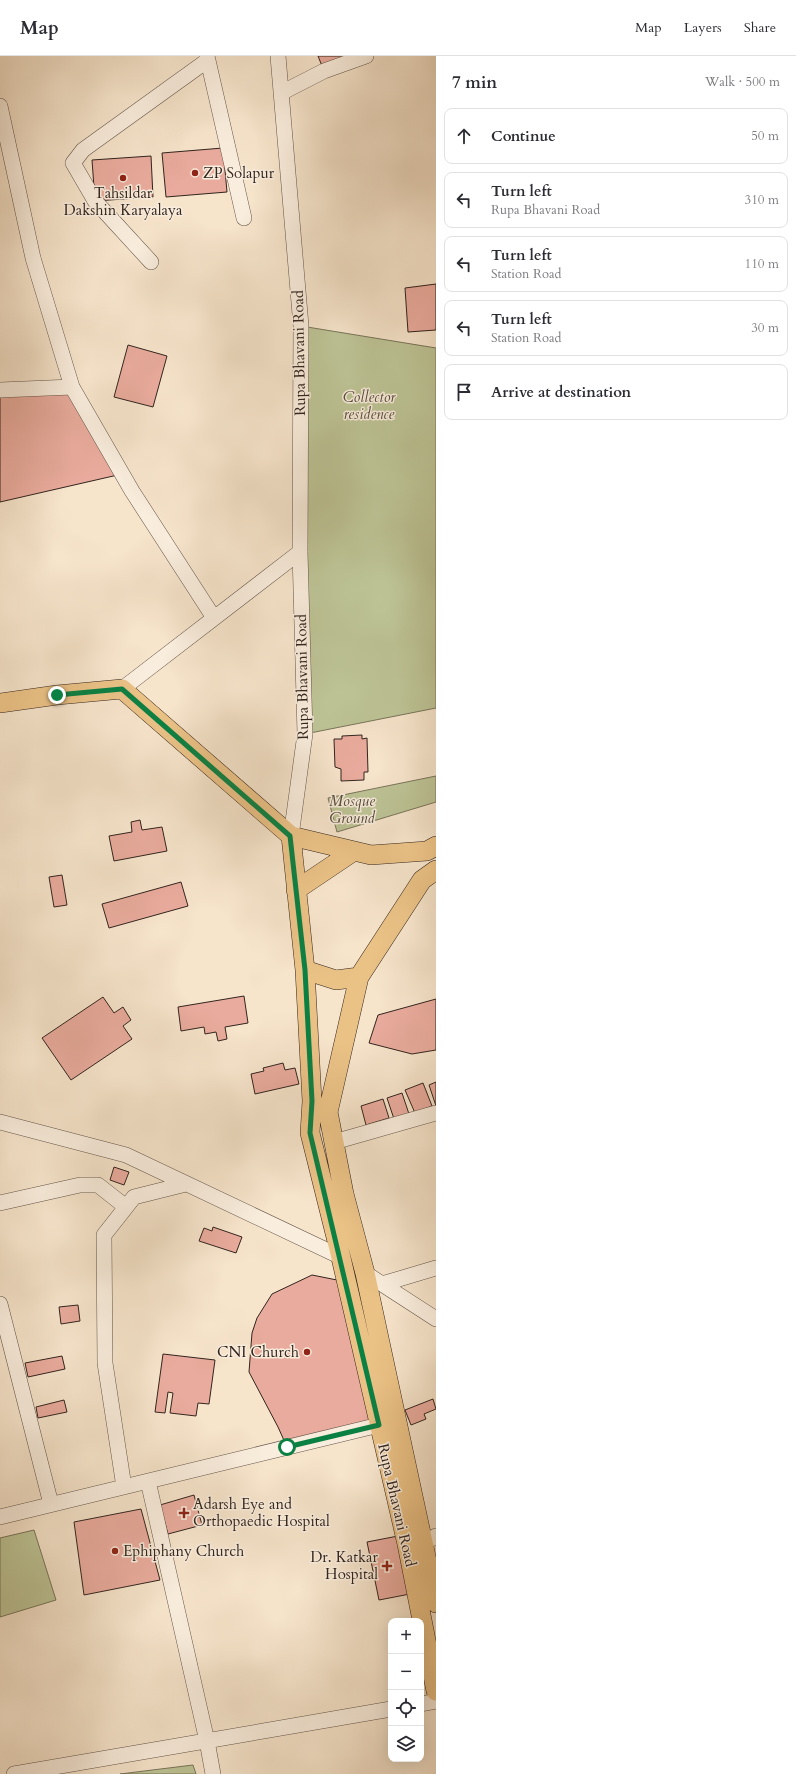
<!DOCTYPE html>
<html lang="en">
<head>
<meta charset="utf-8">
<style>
  body { margin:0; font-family:Cardo,serif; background:#f7f7f7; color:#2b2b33 }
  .controls { position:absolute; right:12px; bottom:12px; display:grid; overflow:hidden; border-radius:8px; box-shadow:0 4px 16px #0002 }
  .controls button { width:36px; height:36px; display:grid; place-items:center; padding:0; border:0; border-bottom:1px solid #e1e1e2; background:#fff; color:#2b2b33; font:20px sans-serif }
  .stop { position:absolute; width:12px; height:12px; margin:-9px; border:3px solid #0b8043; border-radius:50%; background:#fff }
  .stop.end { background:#0b8043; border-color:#fff; box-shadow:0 1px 4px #0008 }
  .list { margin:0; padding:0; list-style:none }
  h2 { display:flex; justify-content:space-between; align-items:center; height:52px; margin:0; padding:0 16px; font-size:17px }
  h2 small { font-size:13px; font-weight:400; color:#7c7c81 }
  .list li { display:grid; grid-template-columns:26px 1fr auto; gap:12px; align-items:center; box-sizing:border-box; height:56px; margin:0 8px 8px; padding:0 8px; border:1px solid #e1e1e2; border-radius:8px }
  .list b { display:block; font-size:15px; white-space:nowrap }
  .list p { margin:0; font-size:13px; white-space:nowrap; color:#7c7c81 }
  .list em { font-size:13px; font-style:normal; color:#7c7c81 }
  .icon { flex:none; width:22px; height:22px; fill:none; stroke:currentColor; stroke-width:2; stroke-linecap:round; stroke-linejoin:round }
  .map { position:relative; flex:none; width:436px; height:1718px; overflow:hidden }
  header { display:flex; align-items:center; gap:24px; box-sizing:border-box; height:56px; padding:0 20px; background:#fff; border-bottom:1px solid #e1e1e2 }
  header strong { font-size:19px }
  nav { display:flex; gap:22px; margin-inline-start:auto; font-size:14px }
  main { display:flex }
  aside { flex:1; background:#fff }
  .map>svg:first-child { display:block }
</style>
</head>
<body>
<header>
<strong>Map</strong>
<nav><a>Map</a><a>Layers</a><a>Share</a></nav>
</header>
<main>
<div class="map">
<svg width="436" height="1718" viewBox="0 0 436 1718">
  <rect width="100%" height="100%" fill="#f6e4cb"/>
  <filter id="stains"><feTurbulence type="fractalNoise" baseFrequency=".005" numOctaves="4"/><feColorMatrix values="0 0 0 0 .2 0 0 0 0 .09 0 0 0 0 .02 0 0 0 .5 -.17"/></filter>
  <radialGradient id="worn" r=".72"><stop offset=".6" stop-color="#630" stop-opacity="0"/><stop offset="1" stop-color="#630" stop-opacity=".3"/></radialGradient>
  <!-- green -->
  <path fill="#bdc496" stroke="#78745a" d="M301,270L436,292V652L305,678Z
    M436,720V746L337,776L328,742Z
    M34,1474L56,1544L0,1561V1482Z
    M193,1709L196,1718H120Z"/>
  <!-- building -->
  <path fill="#e9ab9d" stroke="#32241e" d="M318,0H366L324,15Z
    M223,92L227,136L166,141L162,97Z
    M151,100L153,141L95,145L92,104Z
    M436,228V274L408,276L405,232Z
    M128,289L167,300L153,351L114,341Z
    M72,331L122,418L0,446V334Z
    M362,679V683L367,682L368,716H364V724L341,725V713L335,711L334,683H342V680Z
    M140,764L142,774L162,771L167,795L114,805L109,780L132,776L131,766Z
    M62,819L67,849L54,851L49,821Z
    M181,826L188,850L109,872L102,848Z
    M244,940L248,967L225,971L227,983L218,985L216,976L205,978L204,971L181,975L178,951Z
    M103,941L114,957L123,951L131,964L123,970L132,983L71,1024L42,982Z
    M436,943V994L412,998L369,987L378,959Z
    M283,1007L285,1014L295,1012L299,1028L255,1038L251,1018L264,1015L263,1012Z
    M436,1026V1050L429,1029Z
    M423,1027L432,1050L415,1057L405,1034Z
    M402,1037L409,1058L394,1063L387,1042Z
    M383,1043L389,1062L366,1069L361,1050Z
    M114,1111L129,1116L124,1129L110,1124Z
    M213,1171L242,1181L236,1197L199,1185L204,1172L212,1175Z
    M312,1219L347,1226L379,1369L287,1391L278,1371L249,1316L252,1277L257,1262L272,1238Z
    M78,1249L80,1265L61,1268L59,1251Z
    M163,1298L215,1304L209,1348L198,1347L196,1360L170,1357L173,1337L168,1336L165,1357L155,1356Z
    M62,1300L65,1313L28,1321L25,1307Z
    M433,1343L436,1353L424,1358L426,1363L411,1369L405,1354Z
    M64,1344L67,1356L38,1362L36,1351Z
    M194,1439L202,1469L168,1478L160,1449Z
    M141,1453L160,1524L84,1539L74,1466Z
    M398,1480L410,1538L379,1544L367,1486Z"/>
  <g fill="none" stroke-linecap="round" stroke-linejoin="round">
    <defs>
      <path id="minor" d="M207,0L244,162
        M278,0L301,270L300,496L305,678L291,780
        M281,37L324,15L366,0
        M0,50L33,202L72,331L132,435L214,562
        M151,206L95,145L73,107L83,94L208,4
        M0,334L72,331
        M122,633L300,496
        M0,1066L126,1099L341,1201
        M334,1086L436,1057
        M0,1147L80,1129H98L126,1151
        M365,1217L436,1263
        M382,1228L436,1212
        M0,1248L51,1448
        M148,1425L207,1685L213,1718
        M124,1431L105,1307L104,1179L134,1141L186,1128
        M0,1461L379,1369
        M424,1487L436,1480
        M421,1648L436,1645
        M14,1718L391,1653"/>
      <path id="major" d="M0,647L57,639L122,633L291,780L371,799L427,795L436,790
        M291,780L305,914L312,1045L310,1077L339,1193L407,1488L436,1635
        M436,814L422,824L359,921L328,1056L344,1138L365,1217L436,1547
        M296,834L354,795
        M305,914L336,924L359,921"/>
    </defs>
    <!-- minor casing -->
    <use href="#minor" stroke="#635449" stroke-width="16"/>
    <!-- major casing -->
    <use href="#major" stroke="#32241e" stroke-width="20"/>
    <!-- minor -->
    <use href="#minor" stroke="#f9eddd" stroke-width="15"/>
    <!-- major -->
    <use href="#major" stroke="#ebc286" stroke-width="19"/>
  </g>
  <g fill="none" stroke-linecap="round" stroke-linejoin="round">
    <!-- route -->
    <path stroke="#0b8043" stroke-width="5" d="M57,639L122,633L290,780L305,914L312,1045L310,1077L379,1369L287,1391"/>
  </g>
  <!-- markers -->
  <g fill="#8f2418" stroke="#f9eddd" stroke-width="1.5">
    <circle cx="195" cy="117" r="4"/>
    <circle cx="123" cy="122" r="4"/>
    <circle cx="307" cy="1296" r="4"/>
    <path d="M182 1451h4v4h4v4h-4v4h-4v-4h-4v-4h4z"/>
    <circle cx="115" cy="1495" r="4"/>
    <path d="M385 1504h4v4h4v4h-4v4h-4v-4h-4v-4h4z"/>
  </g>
  <g text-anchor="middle" stroke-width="3" stroke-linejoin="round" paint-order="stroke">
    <!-- poi labels -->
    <g font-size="15" fill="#32241e" stroke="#f9eddd" text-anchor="start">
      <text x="203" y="122">ZP Solapur</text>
      <text x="123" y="142" text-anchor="middle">Tahsildar<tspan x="123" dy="17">Dakshin Karyalaya</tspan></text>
      <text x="299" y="1301" text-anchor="end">CNI Church</text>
      <text x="193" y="1453">Adarsh Eye and<tspan x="193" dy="17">Orthopaedic Hospital</tspan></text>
      <text x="123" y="1500">Ephiphany Church</text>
      <text x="378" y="1506" text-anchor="end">Dr. Katkar<tspan x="378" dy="17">Hospital</tspan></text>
    </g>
    <!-- street labels -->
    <g font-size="15" fill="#32241e" stroke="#f9eddd">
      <text transform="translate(299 297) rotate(-91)" y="5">Rupa Bhavani Road</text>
      <text transform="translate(302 621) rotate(-91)" y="5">Rupa Bhavani Road</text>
      <text transform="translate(397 1449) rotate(77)" y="5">Rupa Bhavani Road</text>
    </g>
    <!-- park labels -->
    <g font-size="15" font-style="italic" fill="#554c3c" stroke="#f9eddd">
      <text x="369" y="346">Collector<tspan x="369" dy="17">residence</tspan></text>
      <text x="352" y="750">Mosque<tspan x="352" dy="17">Ground</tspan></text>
    </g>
  </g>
  <rect width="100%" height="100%" filter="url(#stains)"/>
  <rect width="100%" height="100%" fill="url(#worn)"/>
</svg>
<div class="controls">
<button>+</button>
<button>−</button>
<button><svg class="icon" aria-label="locate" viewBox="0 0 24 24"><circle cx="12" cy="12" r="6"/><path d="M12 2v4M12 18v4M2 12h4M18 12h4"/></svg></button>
<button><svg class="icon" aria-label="layers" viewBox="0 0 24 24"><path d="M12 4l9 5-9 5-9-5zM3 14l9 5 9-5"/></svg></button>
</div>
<div class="stop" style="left:287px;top:1391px"></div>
<div class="stop end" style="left:57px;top:639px"></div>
</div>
<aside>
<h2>7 min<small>Walk · 500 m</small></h2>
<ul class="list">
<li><svg class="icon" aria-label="ahead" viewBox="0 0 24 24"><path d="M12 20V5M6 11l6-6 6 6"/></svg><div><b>Continue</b></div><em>50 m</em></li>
<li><svg class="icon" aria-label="left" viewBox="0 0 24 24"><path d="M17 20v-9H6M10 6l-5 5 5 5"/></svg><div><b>Turn left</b><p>Rupa Bhavani Road</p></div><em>310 m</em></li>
<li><svg class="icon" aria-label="left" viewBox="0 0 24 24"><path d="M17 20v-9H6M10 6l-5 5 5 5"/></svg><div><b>Turn left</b><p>Station Road</p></div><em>110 m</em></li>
<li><svg class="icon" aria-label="left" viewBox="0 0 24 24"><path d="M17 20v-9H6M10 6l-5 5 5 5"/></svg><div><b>Turn left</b><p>Station Road</p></div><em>30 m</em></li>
<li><svg class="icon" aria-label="arrive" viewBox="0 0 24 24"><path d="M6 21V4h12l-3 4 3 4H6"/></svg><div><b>Arrive at destination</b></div></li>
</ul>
</aside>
</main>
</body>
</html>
